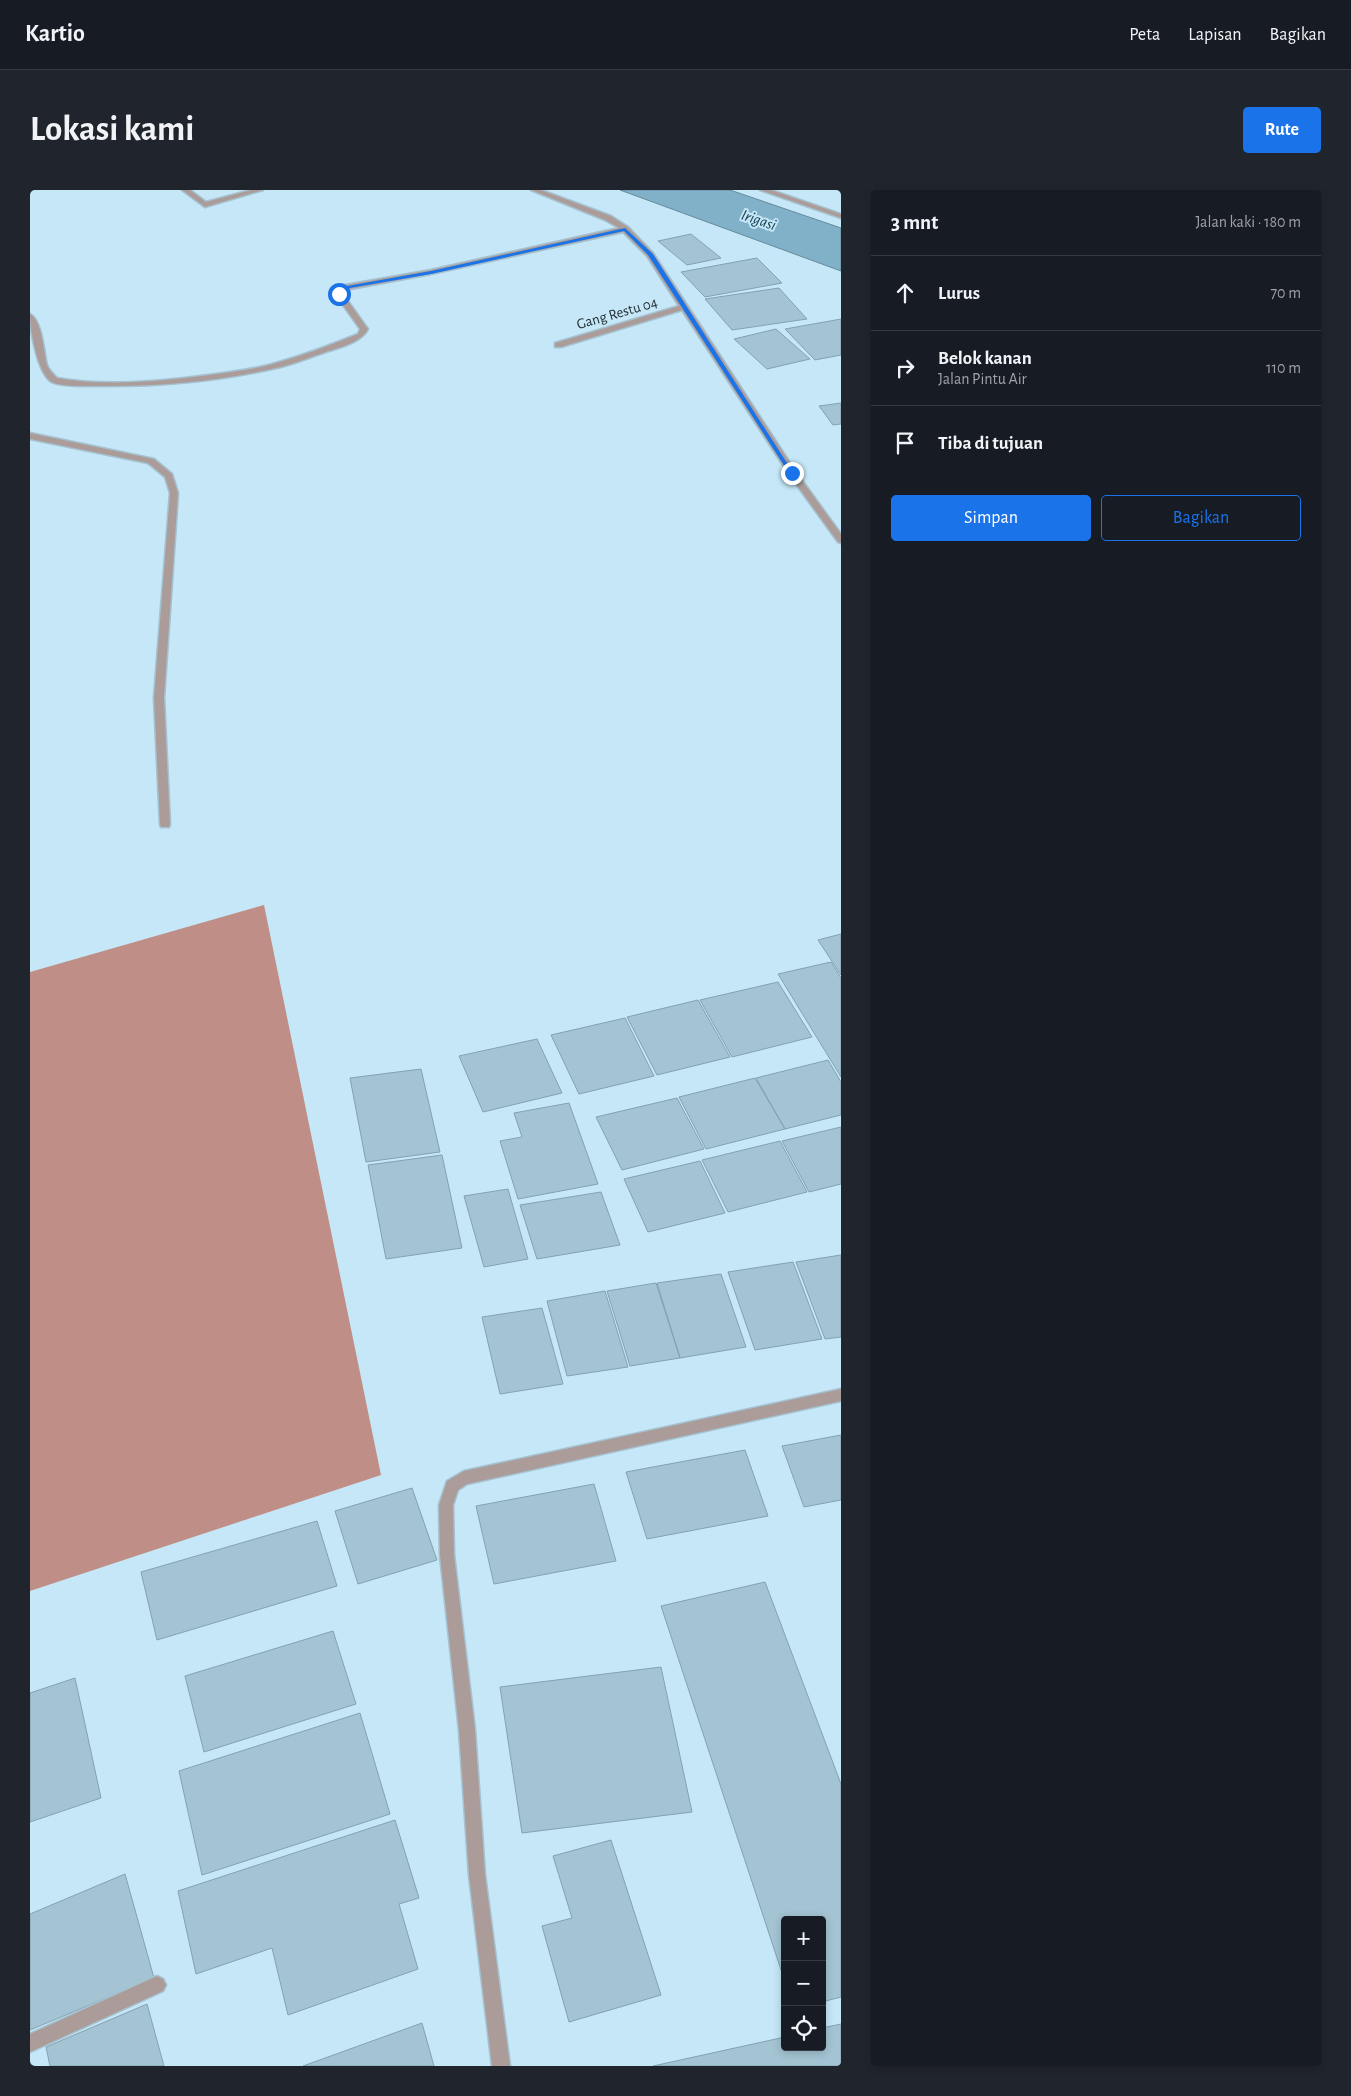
<!DOCTYPE html>
<html lang="id">
<head>
<meta charset="utf-8">
<style>
  body { margin:0; font-family:"Alegreya Sans",sans-serif; background:#20242c; color:#f1f3f6 }
  .controls { position:absolute; right:15px; bottom:15px; display:grid; overflow:hidden; border-radius:5px; box-shadow:0 2px 8px #0003 }
  .controls button { width:45px; height:45px; display:grid; place-items:center; padding:0; border:0; border-bottom:1px solid #363941; background:#171b24; color:#f1f3f6; font:25px sans-serif }
  .stop { position:absolute; width:15px; height:15px; margin:-11px; border:4px solid #1a73e8; border-radius:50%; background:#fff }
  .stop.end { background:#1a73e8; border-color:#fff; box-shadow:0 1px 5px #0008 }
  .list { margin:0; padding:0; list-style:none }
  h2 { display:flex; justify-content:space-between; align-items:center; height:65px; margin:0; padding:0 20px; font-size:21px }
  h2 small { font-size:16px; font-weight:400; color:#9ea1a6 }
  .list li { display:grid; grid-template-columns:32px 1fr auto; gap:15px; align-items:center; box-sizing:border-box; height:75px; padding:0 20px; border-top:1px solid #363941 }
  .list b { display:block; font-size:19px; white-space:nowrap }
  .list p { margin:0; font-size:16px; white-space:nowrap; color:#9ea1a6 }
  .list em { font-size:16px; font-style:normal; color:#9ea1a6 }
  .actions { display:flex; gap:10px; padding:15px 20px }
  .actions a { flex:1; padding:11px 0; border:1px solid #1a73e8; border-radius:5px; text-align:center; font-size:18px; color:#1a73e8 }
  .actions .main { background:#1a73e8; color:#fff }
  .icon { flex:none; width:28px; height:28px; fill:none; stroke:currentColor; stroke-width:2; stroke-linecap:round; stroke-linejoin:round }
  .map { position:relative; flex:none; width:811px; height:1876px; overflow:hidden; border-radius:5px }
  header { display:flex; align-items:center; gap:30px; box-sizing:border-box; height:70px; padding:0 25px; background:#171b24; border-bottom:1px solid #363941 }
  header strong { font-size:24px }
  nav { display:flex; gap:28px; margin-inline-start:auto; font-size:18px }
  .intro { display:flex; align-items:center; justify-content:space-between; box-sizing:border-box; height:120px; padding:0 30px }
  h1 { margin:0; font-size:35px }
  .button { padding:12px 22px; border-radius:5px; background:#1a73e8; color:#fff; font-size:18px; font-weight:700 }
  main { display:flex; gap:30px; padding:0 30px }
  aside { flex:1; background:#171b24; border-radius:5px; box-shadow:0 2px 8px #0003 }
  .map>svg:first-child { display:block }
</style>
</head>
<body>
<header>
<strong>Kartio</strong>
<nav><a>Peta</a><a>Lapisan</a><a>Bagikan</a></nav>
</header>
<div class="intro"><h1>Lokasi kami</h1><a class="button">Rute</a></div>
<main>
<div class="map">
<svg width="811" height="1876" viewBox="0 0 811 1876">
  <rect width="100%" height="100%" fill="#c6e7f7"/>
  <!-- forest -->
  <path fill="#bf8e86" d="M234,715L351,1285L0,1401V782Z"/>
  <!-- water -->
  <path fill="#81b1c8" stroke="#658a9c" d="M590,0H700L811,38V81Z"/>
  <!-- building -->
  <path fill="#a4c4d3" stroke="#83a2b1" d="M661,44L691,68L657,75L628,51Z
    M727,68L752,93L675,107L651,82Z
    M749,98L777,129L702,140L675,109Z
    M811,129V165L785,170L755,139Z
    M746,139L780,169L737,179L704,149Z
    M811,213V234L803,235L789,216Z
    M811,744V785L788,750Z
    M801,772L811,788V887L748,784Z
    M748,792L782,847L702,867L670,810Z
    M668,810L700,867L627,885L597,827Z
    M595,828L624,886L549,904L521,845Z
    M507,849L532,903L453,922L429,866Z
    M798,870L811,892V925L755,939L726,888Z
    M391,879L410,962L336,972L320,888Z
    M725,888L755,939L676,959L649,907Z
    M647,908L674,959L592,980L566,927Z
    M539,913L568,994L488,1009L470,951L492,947L484,923Z
    M811,937V994L779,1002L752,951Z
    M750,951L777,1002L698,1022L672,970Z
    M412,965L432,1058L356,1069L338,975Z
    M670,971L695,1023L618,1042L594,989Z
    M478,999L498,1069L454,1077L434,1006Z
    M571,1002L590,1055L507,1069L490,1015Z
    M811,1065V1147L795,1149L766,1072Z
    M763,1072L792,1149L725,1160L698,1082Z
    M691,1084L716,1157L650,1168L627,1093Z
    M626,1093L650,1168L600,1176L577,1101Z
    M575,1101L598,1177L537,1186L517,1111Z
    M512,1118L533,1194L470,1204L452,1127Z
    M811,1245V1310L774,1317L752,1256Z
    M715,1260L738,1326L617,1349L596,1282Z
    M564,1294L586,1371L464,1394L446,1316Z
    M382,1298L407,1370L328,1394L305,1321Z
    M287,1331L307,1396L127,1450L111,1382Z
    M735,1392L811,1594V1807L792,1812V1730H755V1792L631,1416Z
    M303,1441L326,1514L174,1562L155,1486Z
    M631,1477L662,1622L492,1643L470,1497Z
    M45,1488L71,1608L0,1632V1503Z
    M330,1523L360,1624L172,1685L149,1581Z
    M365,1630L389,1708L369,1714L388,1779L258,1825L242,1758L166,1784L148,1701Z
    M581,1650L631,1805L539,1832L512,1736L542,1728L523,1666Z
    M95,1684L124,1788L0,1840V1724Z
    M117,1814L134,1876H20L16,1857Z
    M392,1833L404,1876H273Z
    M811,1834V1876H623L755,1847V1857H792V1838Z"/>
  <g fill="none" stroke-linecap="round" stroke-linejoin="round">
    <defs>
      <path id="minor" d="M152,0H160L176,12L221,0H233L175,17Z
        M501,0H511L581,26L598,37L623,63L766,282L811,344V353L808,352L758,283L652,120L531,157H525V153L649,116L617,66L593,42L401,84L315,100L312,101L313,104L338,139C331,153 307,158 293,163C277,168 262,175 246,178C186,192 126,197 65,196C54,196 28,197 20,191C7,180 0,140 0,124C12,130 14,163 17,175C19,180 23,184 27,188C78,197 134,191 186,184C206,181 227,179 246,173C274,165 301,155 328,144L330,139L305,104L304,100L310,96L401,80L589,38L575,30Z
        M730,0H741L811,24V28Z
        M0,243L124,269L142,284L148,303L134,508L140,634L139,637H131L130,634L124,508L140,303L135,287L118,273L0,249Z
        M811,1199V1211L437,1294L428,1300L423,1315L424,1365L445,1540L455,1685L480,1876H462L439,1685L429,1540L410,1365L409,1315L417,1291L434,1281Z
        M127,1786L133,1789L136,1795L133,1801L0,1862V1844Z"/>
    </defs>
    <!-- minor casing -->
    <use href="#minor" stroke="#a5c2d0" stroke-width="3"/>
    <!-- minor -->
    <use href="#minor" fill="#ab9c9a" fill-rule="evenodd"/>
  </g>
  <!-- route -->
  <path fill="#1a73e8" d="M595,38L623,64L764,284L759,283L618,65L594,41L401,84L314,99L310,101L311,104L309,105L305,100L312,97L401,81Z"/>
  <g text-anchor="middle" stroke-width="4" stroke-linejoin="round" paint-order="stroke">
    <!-- far-street labels -->
    <g font-size="15" fill="#233036" stroke="#c6e7f7">
      <text transform="translate(587 123) rotate(-16)" y="5">Gang Restu 04</text>
    </g>
    <!-- far-water labels -->
    <g font-size="16" font-style="italic" fill="#113b4c" stroke="#c6e7f7">
      <text transform="translate(729 29) rotate(19)" y="6">Irigasi</text>
    </g>
  </g>
</svg>
<div class="controls">
<button>+</button>
<button>−</button>
<button><svg class="icon" aria-label="locate" viewBox="0 0 24 24"><circle cx="12" cy="12" r="6"/><path d="M12 2v4M12 18v4M2 12h4M18 12h4"/></svg></button>
</div>
<div class="stop" style="left:309px;top:104px"></div>
<div class="stop end" style="left:762px;top:283px"></div>
</div>
<aside>
<h2>3 mnt<small>Jalan kaki · 180 m</small></h2>
<ul class="list">
<li><svg class="icon" aria-label="ahead" viewBox="0 0 24 24"><path d="M12 20V5M6 11l6-6 6 6"/></svg><div><b>Lurus</b></div><em>70 m</em></li>
<li><svg class="icon" aria-label="right" viewBox="0 0 24 24"><path d="M7 20v-9h11M14 6l5 5-5 5"/></svg><div><b>Belok kanan</b><p>Jalan Pintu Air</p></div><em>110 m</em></li>
<li><svg class="icon" aria-label="arrive" viewBox="0 0 24 24"><path d="M6 21V4h12l-3 4 3 4H6"/></svg><div><b>Tiba di tujuan</b></div></li>
</ul>
<div class="actions"><a class="main">Simpan</a><a>Bagikan</a></div>
</aside>
</main>
</body>
</html>
